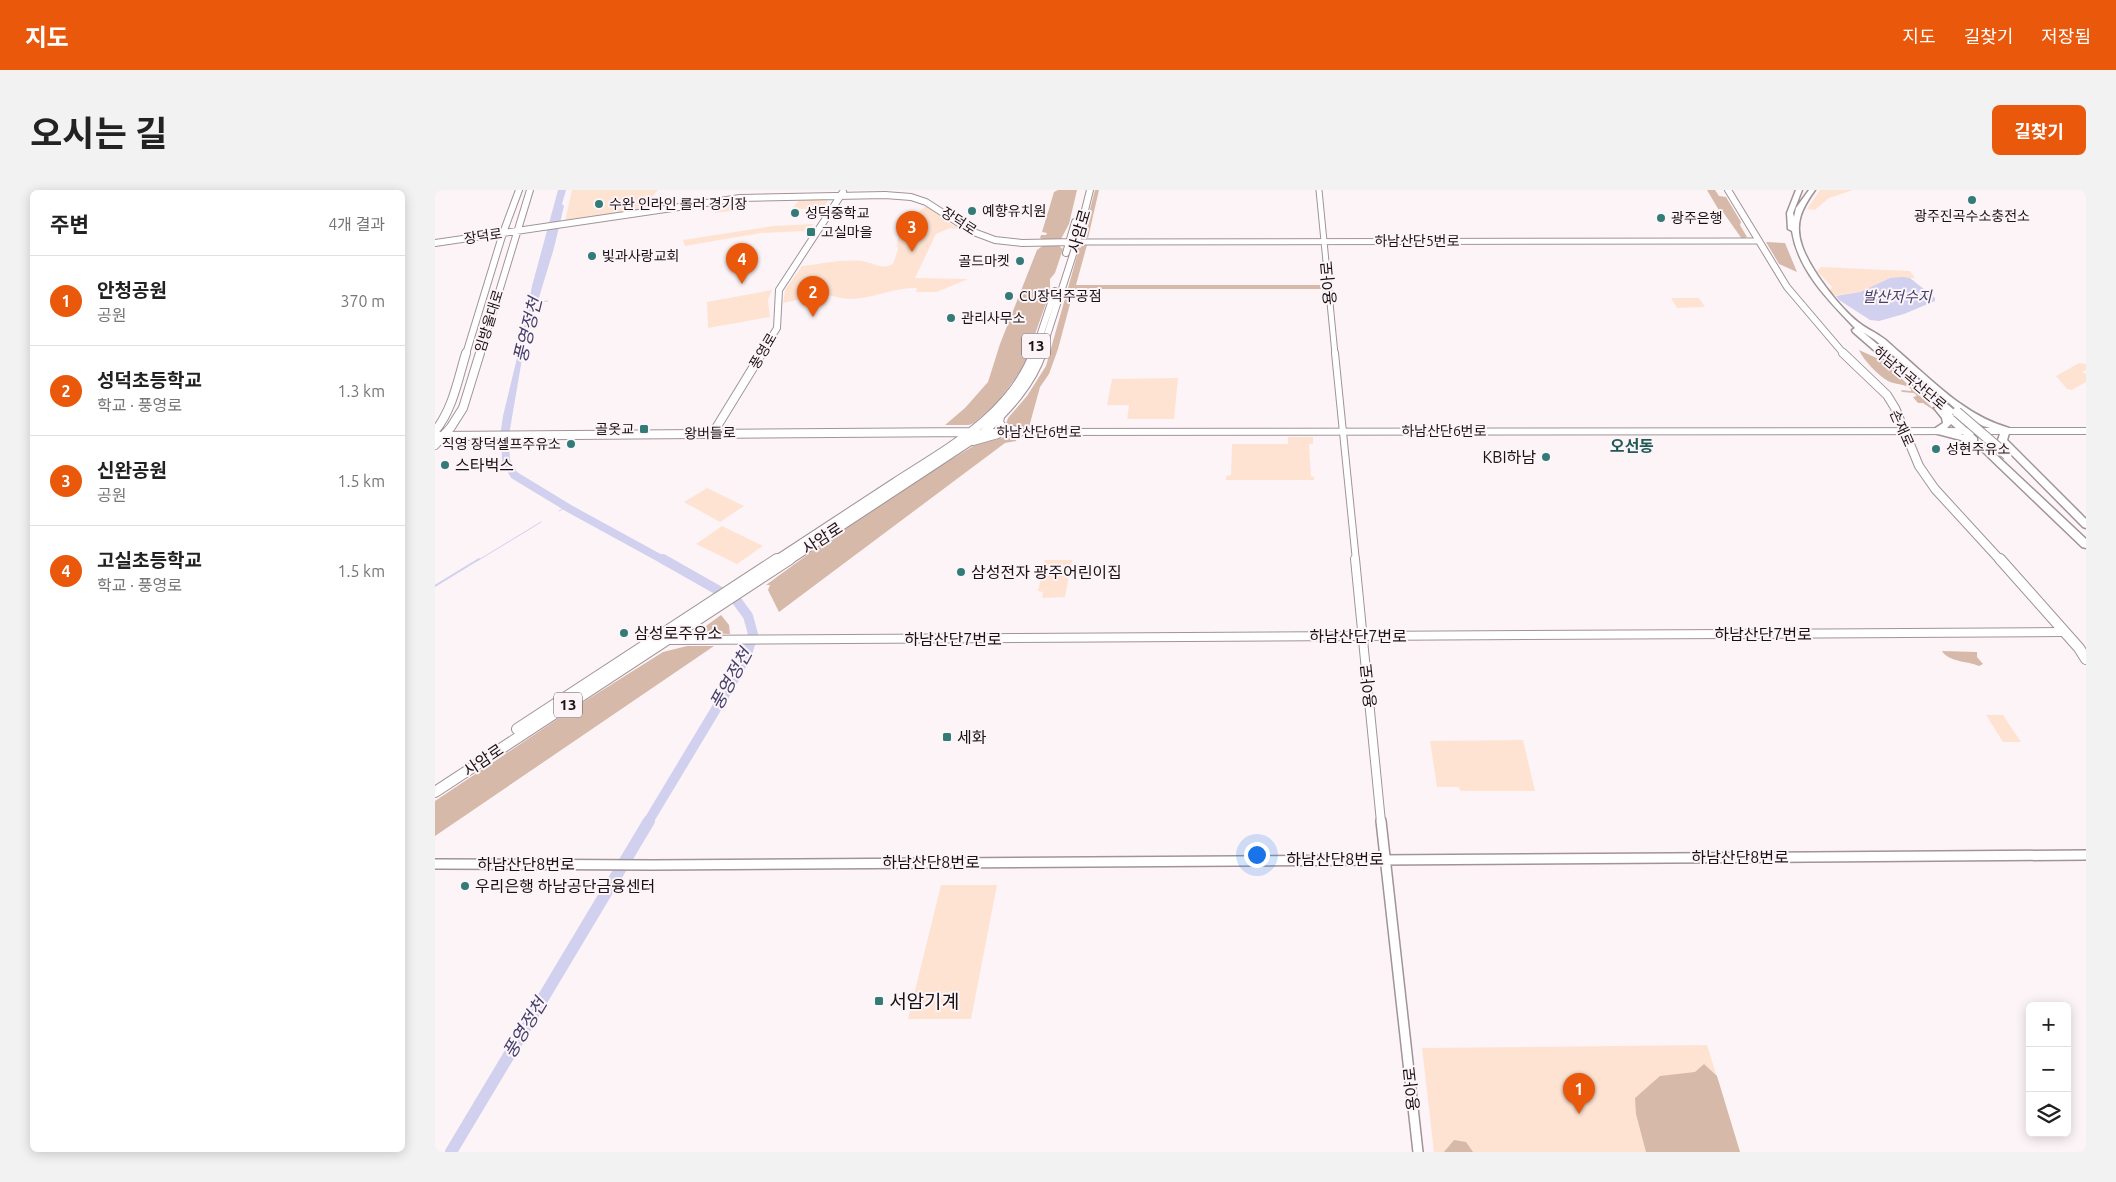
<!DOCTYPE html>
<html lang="ko">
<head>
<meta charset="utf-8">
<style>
  body { margin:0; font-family:Ubuntu,"Noto Sans KR",sans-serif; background:#f2f2f2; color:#222 }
  .controls { position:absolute; right:15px; bottom:15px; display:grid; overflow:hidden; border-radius:8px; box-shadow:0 2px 12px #0003 }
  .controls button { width:45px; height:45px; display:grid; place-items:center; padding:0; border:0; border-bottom:1px solid #e0e0e0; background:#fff; color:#222; font:25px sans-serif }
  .you { position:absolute; left:821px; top:664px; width:18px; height:18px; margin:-12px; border:4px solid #fff; border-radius:50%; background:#1a73e8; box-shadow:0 0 0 8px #1a73e833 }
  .badge { display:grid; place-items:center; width:32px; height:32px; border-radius:50%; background:#ea580c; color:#fff; font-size:16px; font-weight:700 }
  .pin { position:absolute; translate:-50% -41px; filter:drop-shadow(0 1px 2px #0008) }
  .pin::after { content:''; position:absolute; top:26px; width:18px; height:15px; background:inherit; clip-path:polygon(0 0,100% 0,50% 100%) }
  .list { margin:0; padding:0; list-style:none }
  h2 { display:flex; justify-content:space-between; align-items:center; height:65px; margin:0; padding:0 20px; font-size:21px }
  h2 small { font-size:16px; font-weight:400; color:#767676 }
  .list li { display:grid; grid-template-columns:32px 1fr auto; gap:15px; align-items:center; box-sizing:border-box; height:90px; padding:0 20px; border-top:1px solid #e0e0e0 }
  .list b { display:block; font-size:19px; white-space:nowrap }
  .list p { margin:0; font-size:16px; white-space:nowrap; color:#767676 }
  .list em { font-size:16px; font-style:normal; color:#767676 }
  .icon { flex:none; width:28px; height:28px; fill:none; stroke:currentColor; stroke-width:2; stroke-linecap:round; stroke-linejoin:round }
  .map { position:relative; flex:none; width:1651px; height:962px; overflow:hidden; border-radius:8px }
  header { display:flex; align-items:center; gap:30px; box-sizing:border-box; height:70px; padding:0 25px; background:#ea580c; color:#fff }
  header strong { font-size:24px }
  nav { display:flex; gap:28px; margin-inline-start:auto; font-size:18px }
  .intro { display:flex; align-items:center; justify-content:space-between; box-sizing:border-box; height:120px; padding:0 30px }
  h1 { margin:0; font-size:35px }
  .button { padding:12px 22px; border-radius:8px; background:#ea580c; color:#fff; font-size:18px; font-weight:700 }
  main { display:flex; gap:30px; padding:0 30px }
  aside { flex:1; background:#fff; border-radius:8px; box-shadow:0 2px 12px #0003 }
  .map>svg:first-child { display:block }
</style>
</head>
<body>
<header>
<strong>지도</strong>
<nav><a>지도</a><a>길찾기</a><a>저장됨</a></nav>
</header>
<div class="intro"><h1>오시는 길</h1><a class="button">길찾기</a></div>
<main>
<aside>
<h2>주변<small>4개 결과</small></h2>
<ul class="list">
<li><span class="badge">1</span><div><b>안청공원</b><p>공원</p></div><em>370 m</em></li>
<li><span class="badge">2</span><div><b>성덕초등학교</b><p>학교 · 풍영로</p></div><em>1.3 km</em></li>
<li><span class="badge">3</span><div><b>신완공원</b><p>공원</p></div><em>1.5 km</em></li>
<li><span class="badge">4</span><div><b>고실초등학교</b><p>학교 · 풍영로</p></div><em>1.5 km</em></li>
</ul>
</aside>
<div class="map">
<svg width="1651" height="962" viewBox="0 0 1651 962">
  <rect width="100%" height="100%" fill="#fdf4f8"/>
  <!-- green -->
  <path fill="#fee3d3" d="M137,0H223L216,8L212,19L130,31Z
    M1385,0H1418L1394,8L1380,20L1372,19Z
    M365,9H391L393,11L387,19H357Z
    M312,11V19L280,23V16Z
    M491,16L505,26L506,28L523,38L518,39L515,38L501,44L480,88L533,89L502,102H481L482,98C459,97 438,109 415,109C404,109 393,103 384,105L385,108L366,109L348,113L350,100L367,76C386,74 408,69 427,71C439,73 446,80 458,74L463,59L462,51L470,32Z
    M379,34L371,41L326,43L250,56L248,50L338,36Z
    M1386,77L1475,81L1480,88H1455L1425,102L1398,106L1394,101L1397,97L1382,81Z
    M337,100L333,110L335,127L273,138L272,112Z
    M1236,108H1264L1270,117L1242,118Z
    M1644,173L1651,174V180L1647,182L1651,184V192L1637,200L1632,199L1621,186Z
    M743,188L739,229H692L694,215H672L677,189Z
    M853,247H878V254H874L876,286L879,287V290H791V286L796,285L797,254H853Z
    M272,298L309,316L285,332L249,312Z
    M287,336L328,356L302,374L261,354Z
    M610,370H637L630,407L607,408L608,402L603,401Z
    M1551,525H1568L1586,552H1568Z
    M1088,550L1100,601H1026L1023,597H1002L995,551Z
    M506,695H562L536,829H473Z
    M1272,855L1305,962H999L987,858Z"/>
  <!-- forest -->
  <path fill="#d6b9a8" d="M623,0H642L634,34L626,49L608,50L605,48L606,45H611L612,43L607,42L619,2Z
    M660,0H664L653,48L648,46Z
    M1272,0H1280L1284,6L1291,7L1306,32L1305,35L1312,47L1307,49L1288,22H1285Z
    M1331,52L1350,53L1362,82L1344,74Z
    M609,55L624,56L628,59L620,83L615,89V102L588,178L562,213L539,233L534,235H510L530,218L553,192L565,154L602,60Z
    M648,55H652L641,95H887V99H639L623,159L614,184L605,197L594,237L581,238L571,234L573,228L592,206L611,176L644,59Z
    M1424,160L1448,171L1503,223L1488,213H1483L1478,207L1482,206L1479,203L1467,202L1466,200L1476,201V199C1469,193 1460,195 1453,191C1443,185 1429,171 1424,160Z
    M570,247L582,248L581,251L570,253L344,422L333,400L335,395H331L398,346L484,289L540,255Z
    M286,425L294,435L295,444L266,443L264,441Z
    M252,456H279L0,646V611L139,518L228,462Z
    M1507,461L1542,462V467L1548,474L1544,476C1533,471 1513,472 1507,461Z
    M1269,874L1282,886L1305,962H1211L1201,924L1200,908L1225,886L1260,882Z
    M1019,950L1031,952L1038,962H1009Z"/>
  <!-- water -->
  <path fill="#d1d1ef" d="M123,0H131L127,14L129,16L119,58L89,157L72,257L63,259L68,226L87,147L97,96Z
    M1468,87L1475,88L1500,108V111L1469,124L1444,131L1435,130L1404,110L1401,106L1425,102L1455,88Z"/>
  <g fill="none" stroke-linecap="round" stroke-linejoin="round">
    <!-- stream-far1 -->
    <path stroke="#d1d1ef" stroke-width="1" d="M103,112L113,111
      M124,321L131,317
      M42,371L106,332"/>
    <!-- stream -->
    <path stroke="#d1d1ef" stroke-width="2" d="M0,396L44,369"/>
    <!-- river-far2 -->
    <path stroke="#d1d1ef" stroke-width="8" d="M70,246L71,271L79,285L135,319L230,371"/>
    <!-- river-far1 -->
    <path stroke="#d1d1ef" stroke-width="10" d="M213,632L299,489L312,464L318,444L313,426L302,411L228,369"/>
    <!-- river -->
    <path stroke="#d1d1ef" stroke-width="12" d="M16,962L214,631"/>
    <defs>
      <path id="minor-far3" d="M884,0L900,164
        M642,52L1323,51"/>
      <path id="minor-far2" d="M900,163L921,371
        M549,242L1651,241
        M538,252L563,245"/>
      <path id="minor-far1" d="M920,369L946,632
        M232,450L1629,442"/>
      <path id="minor" d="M946,631L983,962
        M0,674L218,675L1651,665"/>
      <path id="major-far2" d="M1293,0L1352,97L1409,164
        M0,53L305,8L450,5L476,7L491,12L536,41L560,50L587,53L641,52
        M631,63L640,32
        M31,164L68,43L84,0
        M45,164L95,0
        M326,164L342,138L344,100L408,2
        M599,164L620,101
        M606,164L642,52L655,0"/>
      <path id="major-far1" d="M1408,163L1452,205L1460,218L1484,276L1500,299L1566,371
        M565,227L564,232L567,237L585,242
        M0,241C18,219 23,189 31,163
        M278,243L327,163
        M0,246L536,242
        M0,255L16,237L28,218L45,163
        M340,371C380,345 419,319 459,293C513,258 575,226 599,163
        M353,371L549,242C573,219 596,195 607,163"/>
      <path id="major" d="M1565,369L1644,458L1651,469
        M82,539L342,369
        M0,602L355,369"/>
      <path id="highway" d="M1361,0H1367L1358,23L1359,27L1361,18L1374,0H1380C1367,18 1359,33 1367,56C1375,79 1403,116 1423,132C1430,138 1438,141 1445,146C1452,150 1457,156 1463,161C1498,191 1529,225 1574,238L1575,240L1572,250L1651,329V338L1648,337L1564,252L1563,250L1566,241L1548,236L1528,225L1440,150L1428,142L1519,220L1520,222L1517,224L1542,248V252L1554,258L1651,349V358L1647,357L1548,262L1526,250L1499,243V239L1508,233L1507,228L1499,218L1503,216L1418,142L1417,140L1420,138C1393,110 1363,80 1357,41L1353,39L1352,23ZM1516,234L1529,245L1510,240Z"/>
    </defs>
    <!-- minor-far3 casing -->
    <use href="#minor-far3" stroke="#a19399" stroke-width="7"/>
    <!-- minor-far2 casing -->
    <use href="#minor-far2" stroke="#a19399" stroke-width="8"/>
    <!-- minor-far1 casing -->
    <use href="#minor-far1" stroke="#a19399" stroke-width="10"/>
    <!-- minor casing -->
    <use href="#minor" stroke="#a19399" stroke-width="12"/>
    <!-- major-far2 casing -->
    <use href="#major-far2" stroke="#a19399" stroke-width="8"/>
    <!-- major-far1 casing -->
    <use href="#major-far1" stroke="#a19399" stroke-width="10"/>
    <!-- major casing -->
    <use href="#major" stroke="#a19399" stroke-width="12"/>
    <!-- highway casing -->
    <use href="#highway" stroke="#a19399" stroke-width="3"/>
    <!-- minor-far3 -->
    <use href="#minor-far3" stroke="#fff" stroke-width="5"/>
    <!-- minor-far2 -->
    <use href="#minor-far2" stroke="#fff" stroke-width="6"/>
    <!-- minor-far1 -->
    <use href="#minor-far1" stroke="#fff" stroke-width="8"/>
    <!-- minor -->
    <use href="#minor" stroke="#fff" stroke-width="9"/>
    <!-- major-far2 -->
    <use href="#major-far2" stroke="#fff" stroke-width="6"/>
    <!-- major-far1 -->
    <use href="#major-far1" stroke="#fff" stroke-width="8"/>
    <!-- major -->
    <use href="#major" stroke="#fff" stroke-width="10"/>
    <!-- highway -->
    <use href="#highway" fill="#fff" fill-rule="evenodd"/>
    <defs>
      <path id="highway-bridge" d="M1522,222L1572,265"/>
    </defs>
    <!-- highway-bridge casing -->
    <use href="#highway-bridge" stroke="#a19399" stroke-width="11" stroke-linecap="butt"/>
    <!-- highway-bridge -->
    <use href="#highway-bridge" stroke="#fff" stroke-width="9"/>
  </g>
  <!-- markers -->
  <g fill="#327b77" stroke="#fdf4f8" stroke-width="2">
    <circle cx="1537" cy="10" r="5"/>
    <circle cx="164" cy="14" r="5"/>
    <circle cx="537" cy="21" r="5"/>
    <circle cx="360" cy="23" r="5"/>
    <circle cx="1226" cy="28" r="5"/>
    <rect x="371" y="37" width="10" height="10" rx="2.5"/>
    <circle cx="157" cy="66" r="5"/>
    <circle cx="585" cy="71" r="5"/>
    <circle cx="574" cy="106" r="5"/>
    <circle cx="516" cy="128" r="5"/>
    <rect x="204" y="234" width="10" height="10" rx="2.5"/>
    <circle cx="136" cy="254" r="5"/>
    <circle cx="1501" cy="259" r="5"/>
    <circle cx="1111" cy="267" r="5"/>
    <circle cx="10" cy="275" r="5"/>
    <circle cx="526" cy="382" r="5"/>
    <circle cx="189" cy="443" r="5"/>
    <rect x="507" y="542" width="10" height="10" rx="2.5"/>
    <circle cx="30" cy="696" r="5"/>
    <rect x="439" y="806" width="10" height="10" rx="2.5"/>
  </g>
  <g text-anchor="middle" stroke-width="4" stroke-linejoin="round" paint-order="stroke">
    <!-- far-poi labels -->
    <g font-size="14" fill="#191316" stroke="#fdf4f8" text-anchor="start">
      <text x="174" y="19">수완 인라인 롤러 경기장</text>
      <text x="547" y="26">예향유치원</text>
      <text x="370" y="28">성덕중학교</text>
      <text x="1537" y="31" text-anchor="middle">광주진곡수소충전소</text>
      <text x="1236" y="33">광주은행</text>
      <text x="386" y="47">고실마을</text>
      <text x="167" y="71">빛과사랑교회</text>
      <text x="575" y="76" text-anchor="end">골드마켓</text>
      <text x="584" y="111">CU장덕주공점</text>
      <text x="526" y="133">관리사무소</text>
      <text x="199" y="244" text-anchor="end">골옷교</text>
      <text x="126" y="259" text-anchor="end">직영 장덕셀프주유소</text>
      <text x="1511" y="264">성현주유소</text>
    </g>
    <!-- far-street labels -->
    <g font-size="14" fill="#191316" stroke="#fdf4f8">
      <text transform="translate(524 31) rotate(33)" y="5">장덕로</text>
      <text transform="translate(48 46) rotate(-8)" y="5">장덕로</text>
      <text x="982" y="56">하남산단5번로</text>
      <text transform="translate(54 131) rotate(-73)" y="5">임방울대로</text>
      <text transform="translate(328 161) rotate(-59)" y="5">풍영로</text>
      <text transform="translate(1475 188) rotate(40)" y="5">하남진곡산단로</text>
      <text transform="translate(1467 238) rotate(66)" y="5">손재로</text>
      <text x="1009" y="246">하남산단6번로</text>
      <text x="604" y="247">하남산단6번로</text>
      <text transform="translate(275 243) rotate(-1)" y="5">왕버들로</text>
    </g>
    <!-- far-water labels -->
    <g font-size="15" font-style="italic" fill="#44416c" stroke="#fdf4f8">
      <text x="1462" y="112">발산저수지</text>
    </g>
    <!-- shield labels -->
    <g fill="#fdf4f8" stroke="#5d565a" stroke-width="1">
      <rect x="587" y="143.5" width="28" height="25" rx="4"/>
      <rect x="119" y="502.5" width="28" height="25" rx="4"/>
    </g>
    <g font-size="15" font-weight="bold" fill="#191316">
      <text x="601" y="161">13</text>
      <text x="133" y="520">13</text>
    </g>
    <!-- street labels -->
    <g font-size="16" fill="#191316" stroke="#fdf4f8">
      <text transform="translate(644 41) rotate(-74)" y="6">사암로</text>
      <text transform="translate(893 93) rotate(-95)" y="6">용아로</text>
      <text transform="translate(387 348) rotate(-33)" y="6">사암로</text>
      <text x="1328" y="450">하남산단7번로</text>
      <text x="923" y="452">하남산단7번로</text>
      <text x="518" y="455">하남산단7번로</text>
      <text transform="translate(933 496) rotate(-96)" y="6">용아로</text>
      <text transform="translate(48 570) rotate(-34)" y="6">사암로</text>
      <text x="1305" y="673">하남산단8번로</text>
      <text x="900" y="675">하남산단8번로</text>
      <text x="496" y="678">하남산단8번로</text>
      <text x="91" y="680">하남산단8번로</text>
      <text transform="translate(976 899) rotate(-96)" y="6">용아로</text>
    </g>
    <!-- far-quarter labels -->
    <g font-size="16" font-weight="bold" fill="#1f5a57" stroke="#fdf4f8">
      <text x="1197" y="262">오선동</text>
    </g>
    <!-- poi labels -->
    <g font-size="16" fill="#191316" stroke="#fdf4f8" text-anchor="start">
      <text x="1101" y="273" text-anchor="end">KBI하남</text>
      <text x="20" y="281">스타벅스</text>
      <text x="536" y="388">삼성전자 광주어린이집</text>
      <text x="199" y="449">삼성로주유소</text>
      <text x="522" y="553">세화</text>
      <text x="40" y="702">우리은행 하남공단금융센터</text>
    </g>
    <!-- water labels -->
    <g font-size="18" font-style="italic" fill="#44416c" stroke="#fdf4f8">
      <text transform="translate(93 140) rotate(-76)" y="6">풍영정천</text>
      <text transform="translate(296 489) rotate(-61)" y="6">풍영정천</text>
      <text transform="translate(90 838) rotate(-59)" y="6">풍영정천</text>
    </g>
    <!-- near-poi labels -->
    <g font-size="19" fill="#191316" stroke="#fdf4f8" text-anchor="start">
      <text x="454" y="818">서암기계</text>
    </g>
  </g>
</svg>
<div class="controls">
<button>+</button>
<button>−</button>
<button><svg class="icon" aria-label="layers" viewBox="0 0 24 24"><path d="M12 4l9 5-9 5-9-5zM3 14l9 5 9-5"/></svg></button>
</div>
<div class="you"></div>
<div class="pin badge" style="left:1144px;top:924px">1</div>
<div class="pin badge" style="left:378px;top:127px">2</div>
<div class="pin badge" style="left:477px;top:62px">3</div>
<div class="pin badge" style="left:307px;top:94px">4</div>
</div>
</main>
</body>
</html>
